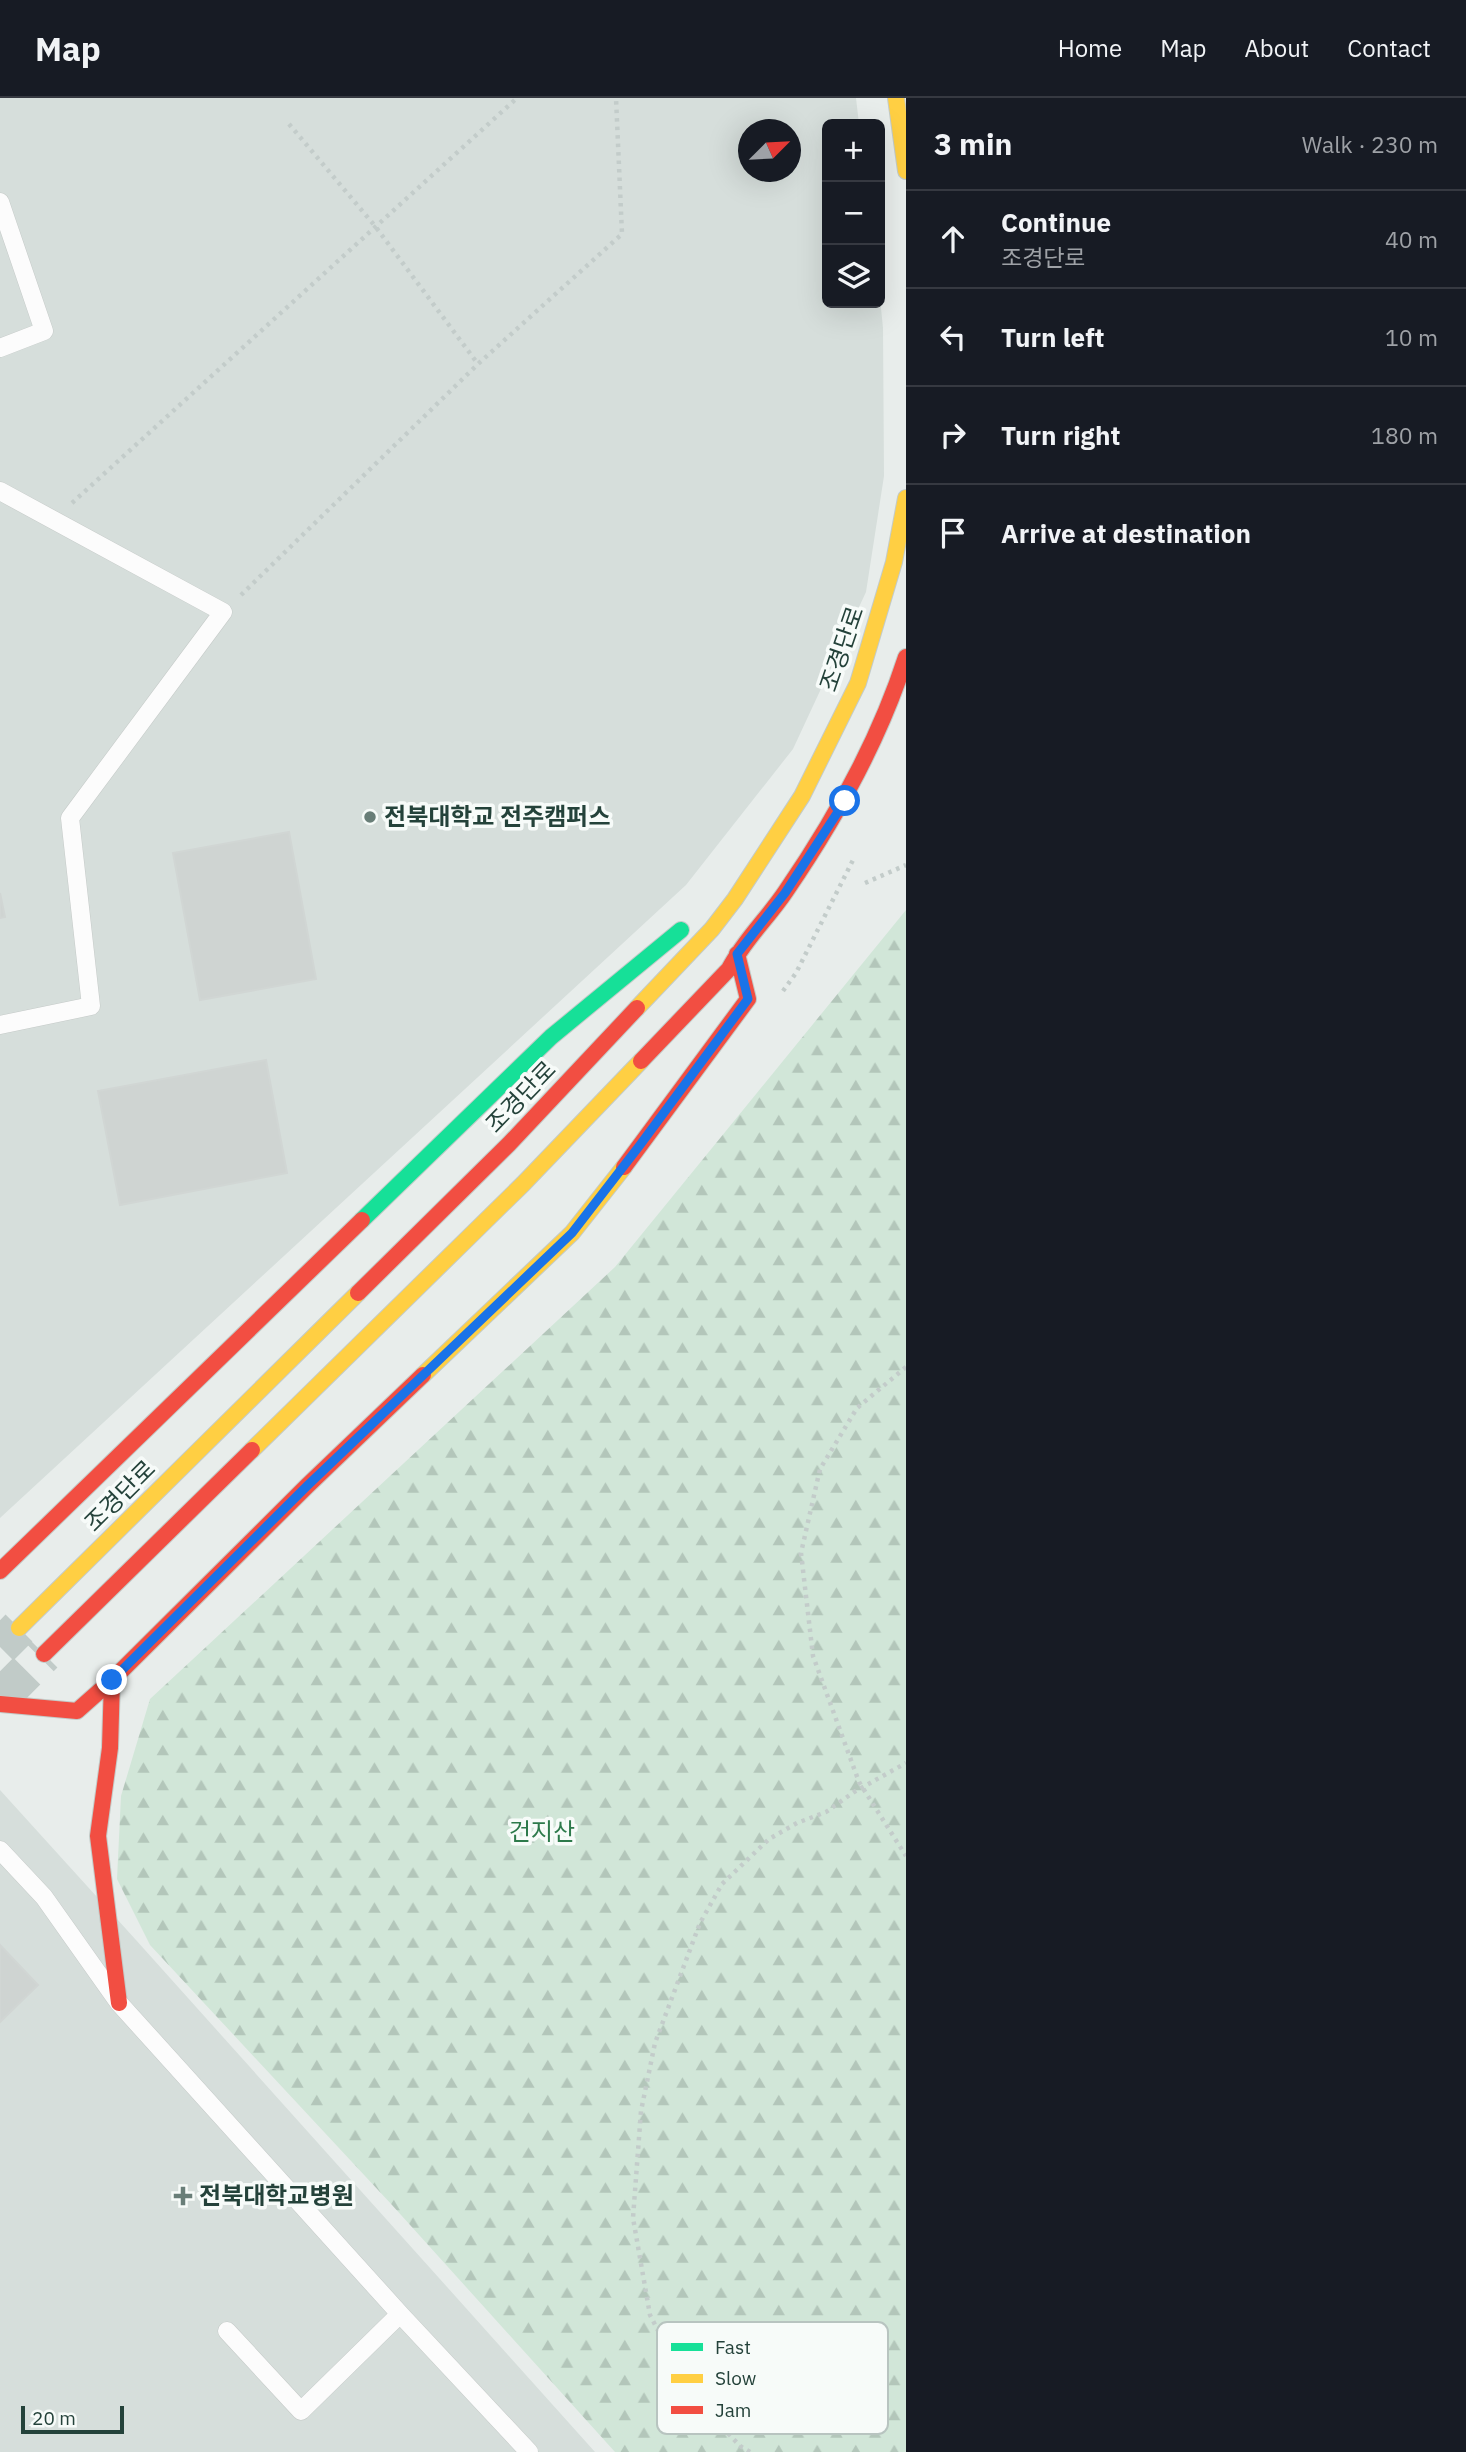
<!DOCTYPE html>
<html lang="en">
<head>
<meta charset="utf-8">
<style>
  body { margin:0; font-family:"IBM Plex Sans","Noto Sans KR",sans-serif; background:#242831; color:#f1f3f6 }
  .controls { position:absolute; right:21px; top:21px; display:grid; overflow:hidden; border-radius:10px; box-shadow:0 7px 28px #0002 }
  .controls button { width:63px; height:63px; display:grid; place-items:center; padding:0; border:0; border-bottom:2px solid #363941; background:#171b24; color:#f1f3f6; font:35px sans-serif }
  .compass { position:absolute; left:738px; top:21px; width:63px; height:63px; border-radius:50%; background:#171b24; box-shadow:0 7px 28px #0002; rotate:66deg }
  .scale { position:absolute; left:21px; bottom:18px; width:103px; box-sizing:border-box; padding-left:7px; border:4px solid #24423a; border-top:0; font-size:19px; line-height:24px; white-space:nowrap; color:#24423a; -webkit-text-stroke:5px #f7fbf9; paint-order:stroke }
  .stop { position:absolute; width:21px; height:21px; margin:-16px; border:5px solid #1a73e8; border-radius:50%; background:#fff }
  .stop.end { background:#1a73e8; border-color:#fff; box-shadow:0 2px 7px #0008 }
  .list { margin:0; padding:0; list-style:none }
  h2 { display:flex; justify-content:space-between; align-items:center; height:91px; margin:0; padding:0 28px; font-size:30px }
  h2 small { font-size:23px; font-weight:400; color:#9ea1a6 }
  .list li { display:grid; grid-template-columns:46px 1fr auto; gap:21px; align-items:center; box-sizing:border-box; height:98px; padding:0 28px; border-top:2px solid #363941 }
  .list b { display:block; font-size:26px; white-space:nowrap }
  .list p { margin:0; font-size:23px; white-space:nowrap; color:#9ea1a6 }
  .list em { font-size:23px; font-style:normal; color:#9ea1a6 }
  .icon { flex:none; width:38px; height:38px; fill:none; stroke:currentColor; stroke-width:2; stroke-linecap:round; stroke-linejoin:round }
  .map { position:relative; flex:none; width:906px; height:2354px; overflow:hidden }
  header { display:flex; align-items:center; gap:42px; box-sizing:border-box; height:98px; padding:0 35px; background:#171b24; border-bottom:2px solid #363941 }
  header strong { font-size:33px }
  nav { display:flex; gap:38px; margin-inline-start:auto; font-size:24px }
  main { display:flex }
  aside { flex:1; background:#171b24 }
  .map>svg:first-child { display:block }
</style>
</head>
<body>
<header>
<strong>Map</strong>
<nav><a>Home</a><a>Map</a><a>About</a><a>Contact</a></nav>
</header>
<main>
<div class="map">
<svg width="906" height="2354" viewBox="0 0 906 2354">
  <defs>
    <pattern id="forest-firs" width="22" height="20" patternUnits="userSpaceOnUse" patternTransform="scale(1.75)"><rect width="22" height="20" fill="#d1e6d8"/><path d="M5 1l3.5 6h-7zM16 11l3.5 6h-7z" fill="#b3c6ba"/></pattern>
  </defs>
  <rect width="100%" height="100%" fill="#e8edeb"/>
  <!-- built -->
  <path fill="#d6dedb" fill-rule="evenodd" d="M0,0H856L859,26H827V205H880V200L883,230L884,378L866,494L793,651L686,787L0,1420ZM748,32H790V74H748Z
    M0,1692L136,1842L595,2354H0Z"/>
  <!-- forest -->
  <path fill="url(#forest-firs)" d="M906,812V2354H615L392,2107L150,1847L117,1781L121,1698L150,1601L615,1169Z"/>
  <!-- building -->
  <path fill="#cfd4d2" stroke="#d1d6d4" stroke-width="2" d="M289,734L316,881L200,902L173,755Z
    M0,795L5,819L0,820Z
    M266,962L287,1075L120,1107L98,993Z
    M0,1847L38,1887L0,1924Z"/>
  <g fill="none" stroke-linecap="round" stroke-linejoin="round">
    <!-- secondary-tunnel -->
    <path stroke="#c1cbc8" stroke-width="38" stroke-dasharray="38 19" stroke-linecap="butt" d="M0,1549L19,1530
      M0,1600L44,1556"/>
    <defs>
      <path id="lane" d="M0,104L44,233L0,250
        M0,393L223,514L70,720L91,908L0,927
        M0,1752L44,1799L119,1905L400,2216L529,2354
        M227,2233L301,2313L400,2216"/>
      <path id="fast" d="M362,1122L551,939L681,832"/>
      <path id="slow" d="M896,0L906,73
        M637,910L712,831L735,801L802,698L858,585L894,464L906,400
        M423,1277L572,1135L624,1069
        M252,1352L523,1086L641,963
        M19,1530L358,1195"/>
      <path id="jam" d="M641,963L729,871C744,842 768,820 786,793C836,720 879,643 906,559
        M624,1069L748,901L737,856
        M358,1195L509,1046L637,910
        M0,1473L362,1122
        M44,1556L252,1352
        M112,1582L110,1650L98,1738L119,1905
        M0,1606L77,1613L112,1582L307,1388L423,1277"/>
    </defs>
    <!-- lane casing -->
    <use href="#lane" stroke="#c5cac8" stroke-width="19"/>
    <!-- fast casing -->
    <use href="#fast" stroke="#c3cbc8" stroke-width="18"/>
    <!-- slow casing -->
    <use href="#slow" stroke="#c3cbc8" stroke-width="18"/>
    <!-- jam casing -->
    <use href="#jam" stroke="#c3cbc8" stroke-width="18"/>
    <!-- path -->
    <path stroke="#c3ccca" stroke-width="4.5" stroke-dasharray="3.5 5" stroke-linecap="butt" d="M289,26L375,128L478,266
      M72,405L517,0
      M241,497L478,266L622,136L616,0
      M865,785L906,767
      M783,893L796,875L853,762
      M906,1269L857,1310L820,1371L801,1455L813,1558L859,1684L906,1758
      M750,2354L740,2348L691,2296L650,2217L633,2120L641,2013L655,1945L700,1825L722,1786L769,1741L797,1725L826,1714L854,1694L906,1665"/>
    <!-- lane -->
    <use href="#lane" stroke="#fcfcfc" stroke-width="18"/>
    <!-- fast -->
    <use href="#fast" stroke="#16e098" stroke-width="16"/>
    <!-- slow -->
    <use href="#slow" stroke="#ffcf43" stroke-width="16"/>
    <!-- jam -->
    <use href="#jam" stroke="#f24e42" stroke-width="16"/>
  </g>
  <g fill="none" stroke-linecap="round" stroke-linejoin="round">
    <!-- route -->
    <path stroke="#1a73e8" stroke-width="9" d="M112,1582L307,1388L572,1135L640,1047L748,901L737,856L785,795L845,703"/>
  </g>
  <!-- markers -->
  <g fill="#697e78" stroke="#f7fbf9" stroke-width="2.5">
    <circle cx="370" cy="719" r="7"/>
    <path d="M179.5 2087.5h7v7h7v7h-7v7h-7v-7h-7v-7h7z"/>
  </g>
  <g text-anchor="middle" stroke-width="7" stroke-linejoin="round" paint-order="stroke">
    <!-- street labels -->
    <g font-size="24" fill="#24423a" stroke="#f7fbf9">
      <text transform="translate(842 551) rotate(-71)" y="8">조경단로</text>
      <text transform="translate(521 999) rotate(-46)" y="8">조경단로</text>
      <text transform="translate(120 1398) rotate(-45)" y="8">조경단로</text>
    </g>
    <!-- poi labels -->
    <g font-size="24" font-weight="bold" fill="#24423a" stroke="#f7fbf9" text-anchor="start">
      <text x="384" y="727">전북대학교 전주캠퍼스</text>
      <text x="199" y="2106">전북대학교병원</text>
    </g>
    <!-- park labels -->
    <g font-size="24" fill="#2d7a4b" stroke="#f7fbf9">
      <text x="542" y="1742">건지산</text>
    </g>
  </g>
  <!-- legend -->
  <rect x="657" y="2224" width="231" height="112" rx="10" fill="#f7fbf9" stroke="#b8c4c0" stroke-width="2"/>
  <rect x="671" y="2245" width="32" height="8" fill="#16e098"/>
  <rect x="671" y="2276" width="32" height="9" fill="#ffcf43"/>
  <rect x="671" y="2308" width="32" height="8" fill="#f24e42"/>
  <g font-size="19" fill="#24423a">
    <text x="715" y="2256">Fast</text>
    <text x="715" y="2287">Slow</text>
    <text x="715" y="2319">Jam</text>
  </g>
</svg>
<div class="controls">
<button>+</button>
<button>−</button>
<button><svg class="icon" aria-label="layers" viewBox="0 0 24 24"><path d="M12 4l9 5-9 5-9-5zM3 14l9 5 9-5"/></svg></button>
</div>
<svg class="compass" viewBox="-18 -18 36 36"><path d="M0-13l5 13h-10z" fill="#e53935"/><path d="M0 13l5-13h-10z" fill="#9ea1a6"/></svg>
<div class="scale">20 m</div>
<div class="stop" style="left:845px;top:703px"></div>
<div class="stop end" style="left:112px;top:1582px"></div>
</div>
<aside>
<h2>3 min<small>Walk · 230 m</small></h2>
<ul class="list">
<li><svg class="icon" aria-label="ahead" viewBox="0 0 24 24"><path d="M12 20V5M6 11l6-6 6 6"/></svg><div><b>Continue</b><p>조경단로</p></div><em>40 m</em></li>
<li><svg class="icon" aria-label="left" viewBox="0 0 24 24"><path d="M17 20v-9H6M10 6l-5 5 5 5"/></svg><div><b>Turn left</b></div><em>10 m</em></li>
<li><svg class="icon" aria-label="right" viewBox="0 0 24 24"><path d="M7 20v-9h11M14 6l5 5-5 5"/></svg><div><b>Turn right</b></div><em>180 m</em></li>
<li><svg class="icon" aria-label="arrive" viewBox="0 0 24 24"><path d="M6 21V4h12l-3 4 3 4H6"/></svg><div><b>Arrive at destination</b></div></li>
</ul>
</aside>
</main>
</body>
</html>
